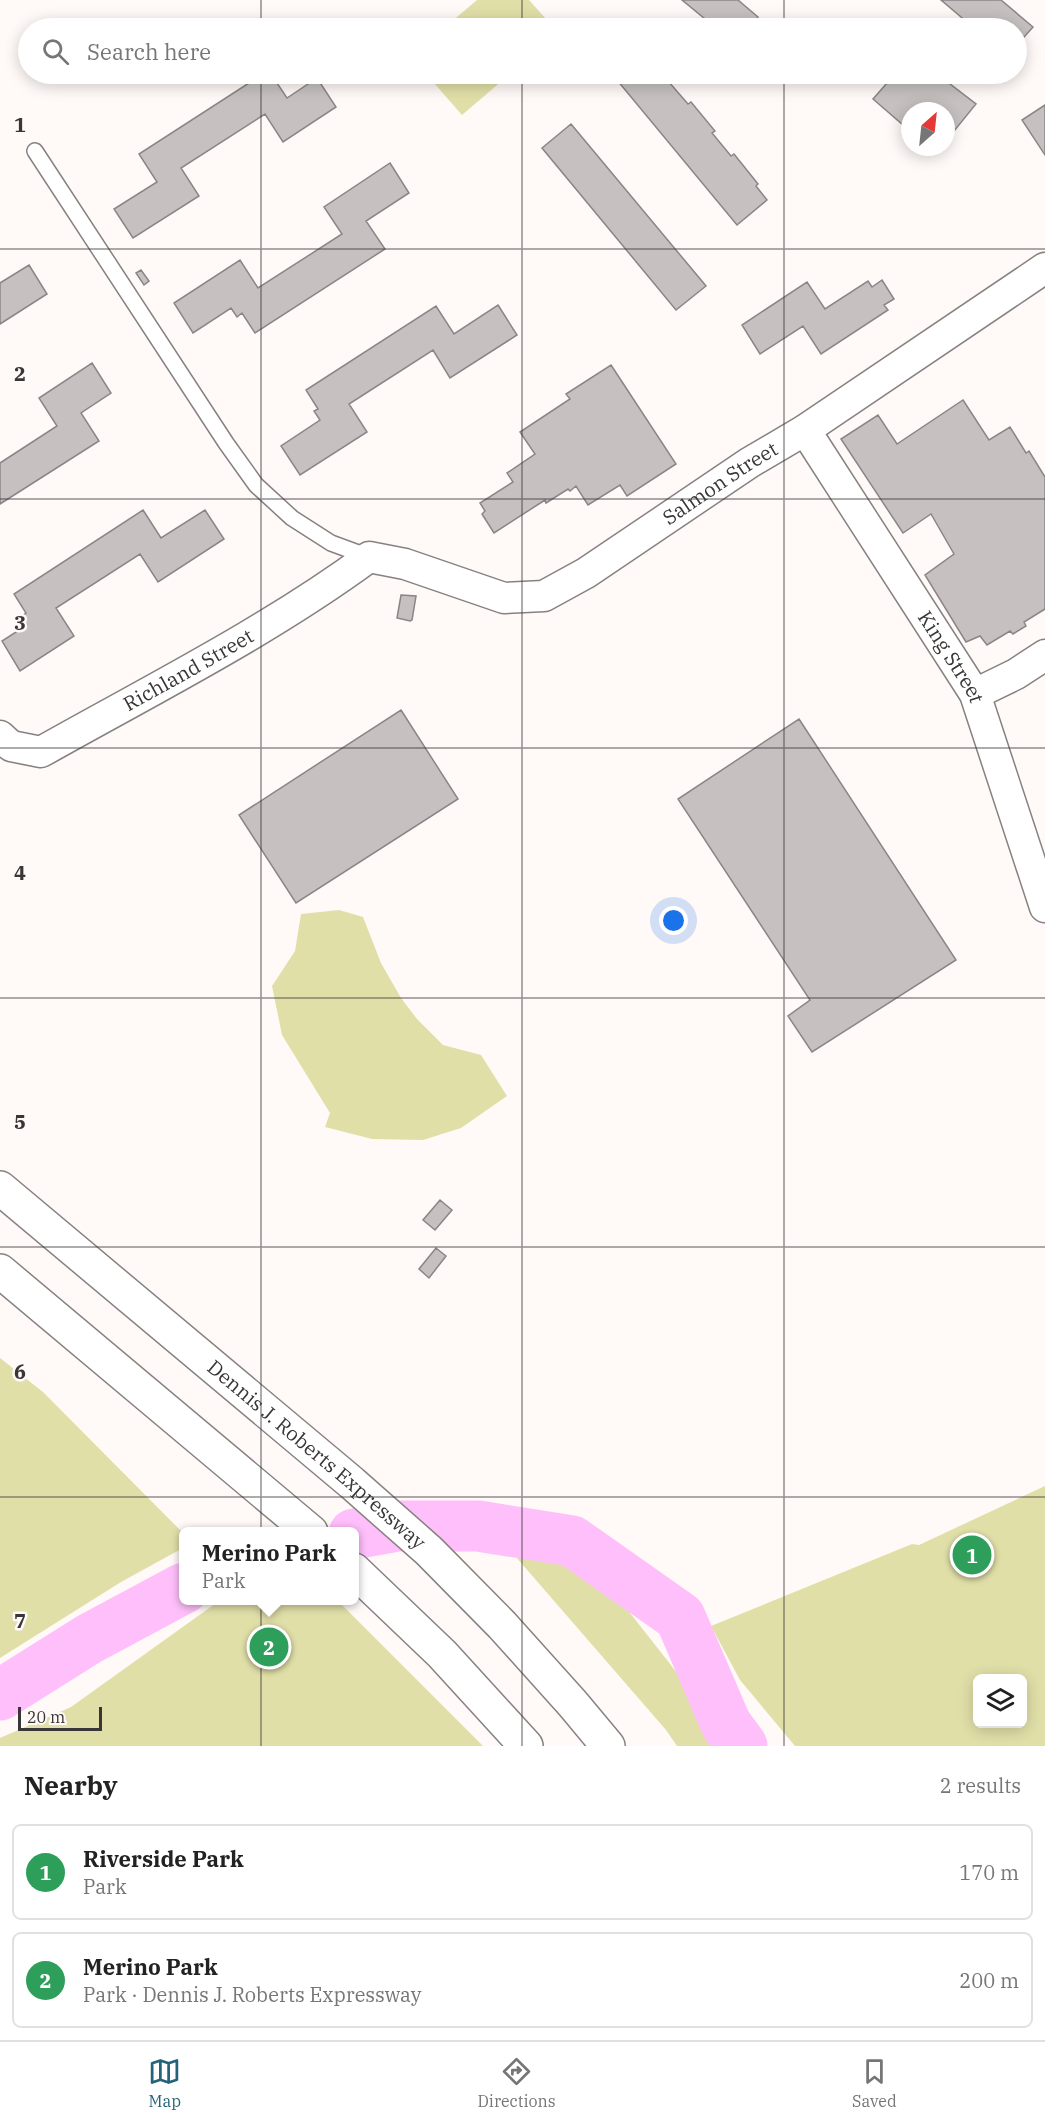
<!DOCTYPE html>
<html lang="en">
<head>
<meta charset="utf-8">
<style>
  body { margin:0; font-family:"IBM Plex Serif",serif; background:#f2f2f2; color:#222 }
  .controls { position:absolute; right:18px; bottom:18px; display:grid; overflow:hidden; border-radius:9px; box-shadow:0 3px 15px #0003 }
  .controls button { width:54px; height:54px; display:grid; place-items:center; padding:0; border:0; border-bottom:2px solid #e0e0e0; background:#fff; color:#222; font:30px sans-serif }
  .compass { position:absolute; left:901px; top:102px; width:54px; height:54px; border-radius:50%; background:#fff; box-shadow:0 3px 15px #0003; rotate:27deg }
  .scale { position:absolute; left:18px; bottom:15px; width:84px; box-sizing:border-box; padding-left:6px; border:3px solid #393736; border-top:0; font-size:16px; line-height:21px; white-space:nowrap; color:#393736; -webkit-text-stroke:4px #fff9f7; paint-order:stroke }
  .you { position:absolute; left:674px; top:921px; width:21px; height:21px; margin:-15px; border:4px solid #fff; border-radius:50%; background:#1a73e8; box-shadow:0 0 0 9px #1a73e833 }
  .badge { display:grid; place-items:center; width:39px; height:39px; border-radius:50%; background:#25637a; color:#fff; font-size:20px; font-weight:700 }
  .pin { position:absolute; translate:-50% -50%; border:3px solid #fff; box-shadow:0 2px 6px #0006 }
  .popup { position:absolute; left:179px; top:1527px; width:180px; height:78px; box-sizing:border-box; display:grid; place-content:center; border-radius:9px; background:#fff; filter:drop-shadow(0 2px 4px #0005); font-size:20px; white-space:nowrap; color:#767676 }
  .popup b { font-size:22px; color:#222 }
  .popup::after { content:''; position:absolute; left:50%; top:100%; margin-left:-12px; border:12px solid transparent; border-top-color:#fff }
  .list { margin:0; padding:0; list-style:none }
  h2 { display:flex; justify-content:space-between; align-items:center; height:78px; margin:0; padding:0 24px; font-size:26px }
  h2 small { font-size:20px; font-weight:400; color:#767676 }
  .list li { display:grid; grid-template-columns:39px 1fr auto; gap:18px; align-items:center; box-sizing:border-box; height:96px; margin:0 12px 12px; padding:0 12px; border:2px solid #e0e0e0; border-radius:9px }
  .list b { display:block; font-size:22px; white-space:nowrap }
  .list p { margin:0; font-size:20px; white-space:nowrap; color:#767676 }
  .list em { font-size:20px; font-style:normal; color:#767676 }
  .icon { flex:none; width:33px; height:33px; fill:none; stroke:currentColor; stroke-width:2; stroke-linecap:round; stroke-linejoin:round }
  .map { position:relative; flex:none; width:1045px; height:1746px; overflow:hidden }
  .search { position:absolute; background:#fff; box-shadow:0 3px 15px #0003; left:18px; right:18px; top:18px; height:66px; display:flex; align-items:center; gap:15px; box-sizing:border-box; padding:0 21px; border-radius:33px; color:#767676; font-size:22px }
  .sheet { height:294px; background:#fff }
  nav { display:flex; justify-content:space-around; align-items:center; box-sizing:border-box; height:84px; border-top:2px solid #e0e0e0; background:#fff; font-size:16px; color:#767676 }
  nav a { display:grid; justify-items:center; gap:3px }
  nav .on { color:#25637a }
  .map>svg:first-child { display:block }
</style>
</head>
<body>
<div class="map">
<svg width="1045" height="1746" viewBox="0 0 1045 1746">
  <rect width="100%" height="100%" fill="#fff9f7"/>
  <!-- green -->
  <path fill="#e1dfa8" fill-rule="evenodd" d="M477,0H529L554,28H444Z
    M426,74H510L462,115Z
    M339,910L363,917L381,963L401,998L417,1019L443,1045L481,1055L507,1096L461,1128L423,1140L372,1139L325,1127L330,1113L282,1035L272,986L295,951L301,914Z
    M0,1358L43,1392L184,1534L183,1548L121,1582L0,1658Z
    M1045,1486V1746H795L740,1680L711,1626L912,1544L919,1545ZM978,1678H1022V1724H978Z
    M509,1549L537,1552L569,1563L612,1590L725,1734L737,1746H677L666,1730Z
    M338,1601L483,1746H0V1738L71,1707L219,1601Z"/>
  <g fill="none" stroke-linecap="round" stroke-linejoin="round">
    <!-- river -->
    <path stroke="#ffbffb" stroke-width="51" d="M354,1534L398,1526H478L572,1541L680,1617L726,1724L742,1746
      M0,1695L89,1639L184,1588"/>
  </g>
  <!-- building -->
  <path fill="#c6c0c1" stroke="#8a8586" stroke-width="1.5" d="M682,0H738L758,17L751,25L755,28H716Z
    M941,0H1001L1033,27L1016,46V28H974Z
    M263,74H271L287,98L317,78L336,107L283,142L265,114L181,168L199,196L133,238L114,209L157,182L139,154Z
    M612,74H667L671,79L668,81L688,104L691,102L715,131L712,133L731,156L734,154L758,184L756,186L767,200L737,225Z
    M895,74H937L976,104L946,141V111H910V131L873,99Z
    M1045,105V155L1022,120Z
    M571,124L706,286L676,310L542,148Z
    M390,163L409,193L366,221L385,249L255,333L242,313L237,317L231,308L193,333L174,303L240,260L258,288L342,234L324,207Z
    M29,265L47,294L0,324V283Z
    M141,270L149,281L144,285L136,273Z
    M882,280L894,299L884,305L888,310L821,354L803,326L760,354L742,325L807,282L825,309L868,281L872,287Z
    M498,305L517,335L450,378L433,350L349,404L367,432L300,475L281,446L320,420L314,411L318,409L306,390L436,306L454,334Z
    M92,363L111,393L81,413L99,441L0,504V463L57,426L39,398Z
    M611,365L676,464L627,496L620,485L588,505L576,486L570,491L568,489L546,503L545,500L494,533L482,514L485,511L480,503L513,482L507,473L535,454L520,432L570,399L566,394Z
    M963,400L989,440L1010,427L1026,453L1029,451L1045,477V609L1024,622L1026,626L1013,634L1010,631L987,645L980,636L966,642L925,575L954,554L931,514L903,533L841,439L878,415L897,444Z
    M143,510L161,538L205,510L224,539L158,582L140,554L56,608L74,636L20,671L2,641L27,625L21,617L26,613L14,594Z
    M401,595L416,596L412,620L410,621L397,618Z
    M401,710L458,799L296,903L239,815Z
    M799,719L956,960L812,1052L788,1016L810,1000L678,799Z
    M440,1200L452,1210L435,1230L423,1220Z
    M436,1248L446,1256L429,1278L419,1269Z"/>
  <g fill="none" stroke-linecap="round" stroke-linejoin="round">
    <defs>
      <path id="service" d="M35,151L226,443L256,485L292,518L331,543L369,557"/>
      <g id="minor">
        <path id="s1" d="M805,430L975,694L1045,907"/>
        <path d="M975,694L1016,674L1045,655"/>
        <path id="s2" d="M0,736L11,746L41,752C151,690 267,632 369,557L405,564L504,598L544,596L586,573L749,463L805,430L1045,268"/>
      </g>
      <g id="motorway">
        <path id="s3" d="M0,1188L352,1483L429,1551L502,1625L573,1704L608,1746"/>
        <path d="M0,1271L311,1532"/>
        <path d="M354,1570L442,1654L526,1746"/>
      </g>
    </defs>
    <!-- service casing -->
    <use href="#service" stroke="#878280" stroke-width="18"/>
    <!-- minor casing -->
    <use href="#minor" stroke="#878280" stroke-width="33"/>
    <!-- motorway casing -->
    <use href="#motorway" stroke="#878280" stroke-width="36"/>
    <!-- service -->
    <use href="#service" stroke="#fff" stroke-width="15"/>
    <!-- minor -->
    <use href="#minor" stroke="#fff" stroke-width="30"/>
    <!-- motorway -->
    <use href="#motorway" stroke="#fff" stroke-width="33"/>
  </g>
  <!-- grid -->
  <path fill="none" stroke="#393736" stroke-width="1.5" stroke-opacity="0.55" d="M261,0V28M522,0V28M784,0V28M261,74V1746M522,74V1746M784,74V1746M0,249H1045M0,499H1045M0,748H1045M0,998H1045M0,1247H1045M0,1497H1045"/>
  <g text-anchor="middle" stroke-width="5" stroke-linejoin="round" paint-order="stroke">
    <!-- street labels -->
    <g font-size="20" fill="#393736" stroke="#fff9f7">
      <text dy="7" stroke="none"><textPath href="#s2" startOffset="818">Salmon Street</textPath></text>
      <text dy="7" stroke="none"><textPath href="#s1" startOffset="270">King Street</textPath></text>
      <text dy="7" stroke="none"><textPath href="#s2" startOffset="214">Richland Street</textPath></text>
      <text dy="7" stroke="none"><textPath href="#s3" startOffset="414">Dennis J. Roberts Expressway</textPath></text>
    </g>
  </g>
  <g font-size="20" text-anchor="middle" font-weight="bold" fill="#393736" stroke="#fff9f7" stroke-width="5" stroke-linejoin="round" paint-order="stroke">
    <text x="20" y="132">1</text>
    <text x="20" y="381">2</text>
    <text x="20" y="630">3</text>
    <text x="20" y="880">4</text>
    <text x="20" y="1129">5</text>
    <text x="20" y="1379">6</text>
    <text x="20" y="1628">7</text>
  </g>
</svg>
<div class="controls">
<button><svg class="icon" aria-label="layers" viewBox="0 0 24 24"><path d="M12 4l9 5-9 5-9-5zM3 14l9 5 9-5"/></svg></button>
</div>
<svg class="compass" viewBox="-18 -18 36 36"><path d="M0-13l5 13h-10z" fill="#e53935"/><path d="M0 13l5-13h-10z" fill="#767676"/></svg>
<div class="scale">20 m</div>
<div class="you"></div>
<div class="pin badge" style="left:972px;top:1555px;background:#2e9e5b">1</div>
<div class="pin badge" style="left:269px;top:1647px;background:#2e9e5b">2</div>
<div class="popup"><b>Merino Park</b>Park</div>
<div class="search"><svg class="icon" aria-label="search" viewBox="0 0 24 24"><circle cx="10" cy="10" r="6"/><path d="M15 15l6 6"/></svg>Search here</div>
</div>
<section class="sheet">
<h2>Nearby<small>2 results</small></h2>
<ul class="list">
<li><span class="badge" style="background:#2e9e5b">1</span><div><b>Riverside Park</b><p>Park</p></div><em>170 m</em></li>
<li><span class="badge" style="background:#2e9e5b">2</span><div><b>Merino Park</b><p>Park · Dennis J. Roberts Expressway</p></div><em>200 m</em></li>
</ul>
</section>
<nav>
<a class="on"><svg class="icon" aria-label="map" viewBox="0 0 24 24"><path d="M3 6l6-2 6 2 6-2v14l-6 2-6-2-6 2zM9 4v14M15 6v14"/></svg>Map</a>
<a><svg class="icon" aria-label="directions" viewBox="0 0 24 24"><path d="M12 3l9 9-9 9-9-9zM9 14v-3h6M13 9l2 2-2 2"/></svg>Directions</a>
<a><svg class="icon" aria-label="saved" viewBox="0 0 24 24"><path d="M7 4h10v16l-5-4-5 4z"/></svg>Saved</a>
</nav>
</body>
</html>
